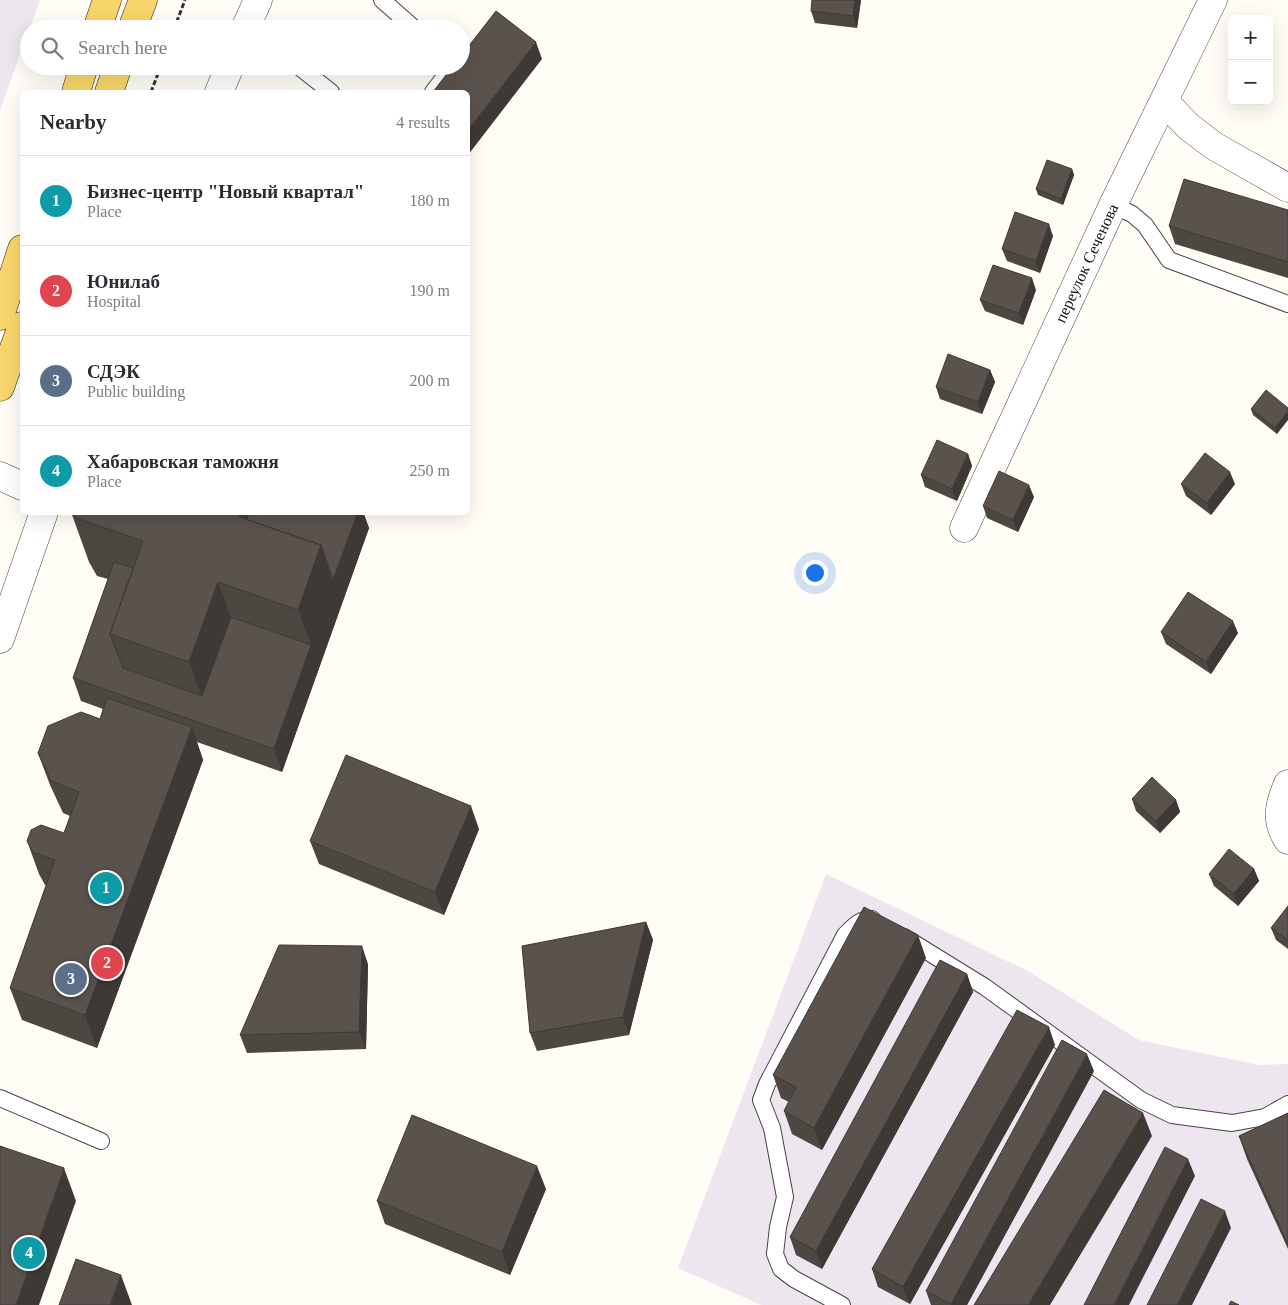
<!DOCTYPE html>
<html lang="en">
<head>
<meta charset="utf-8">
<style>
  body { margin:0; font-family:Georgia,serif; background:#f7f7f7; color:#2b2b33 }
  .controls { position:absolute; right:15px; top:15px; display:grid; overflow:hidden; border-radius:8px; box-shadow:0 5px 20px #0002 }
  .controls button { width:45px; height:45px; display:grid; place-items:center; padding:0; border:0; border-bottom:1px solid #e1e1e2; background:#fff; color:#2b2b33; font:25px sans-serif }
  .you { position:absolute; left:814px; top:572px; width:18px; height:18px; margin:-12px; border:4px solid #fff; border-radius:50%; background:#1a73e8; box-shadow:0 0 0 8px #1a73e833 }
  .badge { display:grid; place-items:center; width:32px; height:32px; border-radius:50%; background:#c4262e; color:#fff; font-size:16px; font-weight:700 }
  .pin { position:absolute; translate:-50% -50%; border:2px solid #fff; box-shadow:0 1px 5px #0006 }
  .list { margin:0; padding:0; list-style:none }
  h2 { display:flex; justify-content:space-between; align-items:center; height:65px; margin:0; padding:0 20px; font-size:21px }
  h2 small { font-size:16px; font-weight:400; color:#7c7c81 }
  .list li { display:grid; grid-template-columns:32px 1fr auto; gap:15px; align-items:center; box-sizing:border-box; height:90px; padding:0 20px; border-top:1px solid #e1e1e2 }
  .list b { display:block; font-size:19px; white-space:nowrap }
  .list p { margin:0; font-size:16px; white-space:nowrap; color:#7c7c81 }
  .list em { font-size:16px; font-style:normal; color:#7c7c81 }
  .icon { flex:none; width:28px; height:28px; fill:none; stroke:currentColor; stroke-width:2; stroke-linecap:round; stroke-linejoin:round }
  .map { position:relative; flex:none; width:1288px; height:1305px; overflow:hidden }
  .search { position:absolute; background:#fff; box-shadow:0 5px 20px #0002; left:20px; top:20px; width:450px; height:55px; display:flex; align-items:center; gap:12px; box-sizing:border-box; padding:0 18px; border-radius:28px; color:#7c7c81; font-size:19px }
  .panel { position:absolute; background:#fff; box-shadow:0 5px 20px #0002; left:20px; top:90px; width:450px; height:425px; border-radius:8px }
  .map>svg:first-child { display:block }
</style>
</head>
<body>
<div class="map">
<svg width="1288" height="1305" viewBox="0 0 1288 1305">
  <rect width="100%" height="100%" fill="#fffdf5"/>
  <!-- industrial -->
  <path fill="#eee6ef" d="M0,0H40L0,110Z
    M826,874L1028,971L1139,1040L1259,1065L1288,1064V1305H761L678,1268Z"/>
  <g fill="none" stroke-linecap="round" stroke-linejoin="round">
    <defs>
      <path id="lane" d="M382,0L415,29
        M298,66L331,92
        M433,92L453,66
        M1113,205L1132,214L1145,225L1169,260L1288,304
        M904,937L985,987L1141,1100L1172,1115L1232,1123L1265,1117L1288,1104
        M0,1098L101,1141
        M842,1305L794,1279L781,1269L775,1254L778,1227L785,1197L772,1128L761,1100L767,1084L845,935C853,927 859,919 872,919"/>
      <path id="street" d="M245,29L258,0
        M219,92L230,66
        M1164,101L1189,127L1214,146L1288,188
        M0,476L22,486
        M964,528L1113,205L1213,0
        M0,639L44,512
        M1288,784C1279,804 1275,821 1288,840"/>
      <path id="primary" d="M97,29L107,0
        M132,29L143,0
        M76,92L84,66
        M109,92L118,66
        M0,316L22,249
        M0,387L22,326"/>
    </defs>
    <!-- lane casing -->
    <use href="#lane" stroke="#444" stroke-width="18"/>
    <!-- street casing -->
    <use href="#street" stroke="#444" stroke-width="29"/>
    <!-- primary casing -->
    <use href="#primary" stroke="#222" stroke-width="29"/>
    <!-- path -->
    <path stroke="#333" stroke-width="3" stroke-dasharray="5 2.5" stroke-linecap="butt" d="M174,29L185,0
      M151,92L161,66"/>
    <!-- lane -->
    <use href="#lane" stroke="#fff" stroke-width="16"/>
    <!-- street -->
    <use href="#street" stroke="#fff" stroke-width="28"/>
    <!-- primary -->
    <use href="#primary" stroke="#f9d66b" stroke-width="28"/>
  </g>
  <!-- wall -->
  <path fill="#4d4742" d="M861,0L857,28L815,23L811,11Z
    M1072,169L1074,175L1063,205L1038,195L1036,189Z
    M1288,210V278L1175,244L1169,226Z
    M1053,236L1040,273L1007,261L1002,249Z
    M1036,290L1023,325L985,311L980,300Z
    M990,370L995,382L982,414L940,399L936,387Z
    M1288,408L1277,434L1253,415L1251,409Z
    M968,454L972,466L957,501L925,487L921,475Z
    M1181,484H1235L1211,515L1186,496Z
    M1034,497L1018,532L987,518L983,506Z
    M71,512H363L369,528L282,772L197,742L203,760L97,1048L22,1020L10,988L46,885H45L39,874L27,841L64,833L70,816L63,813L50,785L38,753L100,719L103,709L81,701L73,678L108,579L97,576L89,562Z
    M1161,632L1238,633L1211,674L1166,644Z
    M1132,799L1176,800L1180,812L1160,833L1136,811Z
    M479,829L444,915L319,864L310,841Z
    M1254,869L1259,881L1238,906L1214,886L1209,874Z
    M1288,906V949L1276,940L1271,928Z
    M646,922L653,940L629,1035L537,1051L530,1033Z
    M926,958L822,1150L792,1134L784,1111L789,1102L781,1098L773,1075Z
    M368,964L366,1049L247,1053L240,1035Z
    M967,974L973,992L822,1269L796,1255L790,1237Z
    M1055,1045L910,1304L878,1287L872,1269Z
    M1094,1071L967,1305H931L926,1291Z
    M1288,1113V1249L1247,1159L1239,1136Z
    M546,1189L510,1275L385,1224L377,1201Z"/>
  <!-- shaded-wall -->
  <path fill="#3f3936" d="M855,0H861L857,28L853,16Z
    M536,42L542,59L468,155V130Z
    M1072,169L1074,175L1063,205L1061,199Z
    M1049,224L1053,236L1040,273L1036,261Z
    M1032,278L1036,290L1023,325L1019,313Z
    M990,370L995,382L982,414L978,402Z
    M1288,411V420L1277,434L1275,428Z
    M968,454L972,466L957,501L952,489Z
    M1230,472L1235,484L1211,515L1207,503Z
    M1029,485L1034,497L1018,532L1013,520Z
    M241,512H246L261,555L239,517Z
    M358,512H363L369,528L282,772L274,749L311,645L298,610L321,545Z
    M218,582L239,640L210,719L189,662Z
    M1233,621L1238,633L1211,674L1206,662Z
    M192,727L203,760L97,1048L85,1015Z
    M1176,800L1180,812L1160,833L1156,821Z
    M471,806L479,829L444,915L435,892Z
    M1254,869L1259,881L1238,906L1234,894Z
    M646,922L653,940L629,1035L623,1017Z
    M918,935L926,958L822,1150L814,1128Z
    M362,946L368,964L366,1049L359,1032Z
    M967,974L973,992L822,1269L816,1251Z
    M1049,1027L1055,1045L910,1304L903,1287Z
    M1087,1054L1094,1071L967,1305H951Z
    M1143,1113L1152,1136L1050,1305H1028Z
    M1188,1159L1195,1176L1129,1305H1114Z
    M537,1166L546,1189L510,1275L502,1252Z
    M64,1168L76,1201L39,1305H16Z
    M1225,1211L1231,1228L1192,1305H1177Z
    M121,1275L132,1305H110Z"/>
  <!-- building -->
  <path fill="#5a524d" stroke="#3f3936" d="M812,0H855L853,16L811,11Z
    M496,11L536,42L468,130V92H433L453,66H461V56Z
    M1047,160L1072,169L1061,199L1036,189Z
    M1184,179L1288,210V262L1169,226Z
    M1015,212L1049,224L1036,261L1002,249Z
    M993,265L1032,278L1019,313L980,300Z
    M948,354L990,370L978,402L936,387Z
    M1266,390L1288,408V411L1275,428L1251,409Z
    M937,440L968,454L952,489L921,475Z
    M1205,453L1230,472L1207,503L1181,484Z
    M999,471L1029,485L1013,520L983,506Z
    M73,512H241L239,517L321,545L298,610L218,582L189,662L110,634L143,541L76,518Z
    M246,512H358L333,580L321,545L248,520Z
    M114,562L133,568L110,634L123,668L202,696L231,617L311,645L274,749L73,678Z
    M1188,592L1233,621L1206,662L1161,632Z
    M107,698L192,727L85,1015L10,988L55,860L33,852L27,841L31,830L41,825L64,833L79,792L51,781L38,753L48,726L81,712L100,719Z
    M346,755L471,806L435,892L310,841Z
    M1152,777L1176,800L1156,821L1132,799Z
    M1229,849L1254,869L1234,894L1209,874Z
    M1288,906V940L1271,928Z
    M864,907L918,935L814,1128L784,1111L796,1087L773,1075Z
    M646,922L623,1017L530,1033L522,946Z
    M279,945L362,946L359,1032L240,1035Z
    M940,960L967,974L816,1251L790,1237Z
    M1017,1010L1049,1027L903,1287L872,1269Z
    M1062,1040L1087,1054L951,1304L926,1291Z
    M1104,1090L1143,1113L1028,1305H974Z
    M1288,1113V1245L1239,1136Z
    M412,1115L537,1166L502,1252L377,1201Z
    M0,1146L64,1168L16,1305H0Z
    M1165,1147L1188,1159L1114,1305H1084Z
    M1201,1199L1225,1211L1177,1305H1147Z
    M76,1259L121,1275L110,1305H59Z
    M1231,1301L1239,1305H1229Z"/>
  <g text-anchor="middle" stroke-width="5" stroke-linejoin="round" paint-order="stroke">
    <!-- street labels -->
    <g font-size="16" fill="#111" stroke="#fff">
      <text transform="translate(1086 263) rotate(-65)" y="6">переулок Сеченова</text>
    </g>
  </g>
</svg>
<div class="controls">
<button>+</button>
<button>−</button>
</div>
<div class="you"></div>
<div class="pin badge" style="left:106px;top:888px;background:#0f9aa8">1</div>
<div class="pin badge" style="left:107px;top:963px;background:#e0444e">2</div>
<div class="pin badge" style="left:71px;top:979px;background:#5c6f8a">3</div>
<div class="pin badge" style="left:29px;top:1253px;background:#0f9aa8">4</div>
<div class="search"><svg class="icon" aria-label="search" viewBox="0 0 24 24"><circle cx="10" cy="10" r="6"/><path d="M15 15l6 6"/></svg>Search here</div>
<section class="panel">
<h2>Nearby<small>4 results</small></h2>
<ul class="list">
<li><span class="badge" style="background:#0f9aa8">1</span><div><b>Бизнес-центр &quot;Новый квартал&quot;</b><p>Place</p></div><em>180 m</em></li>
<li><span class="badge" style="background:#e0444e">2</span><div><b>Юнилаб</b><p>Hospital</p></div><em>190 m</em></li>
<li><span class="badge" style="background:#5c6f8a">3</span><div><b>СДЭК</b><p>Public building</p></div><em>200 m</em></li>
<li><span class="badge" style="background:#0f9aa8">4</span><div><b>Хабаровская таможня</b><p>Place</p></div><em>250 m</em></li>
</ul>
</section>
</div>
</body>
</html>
